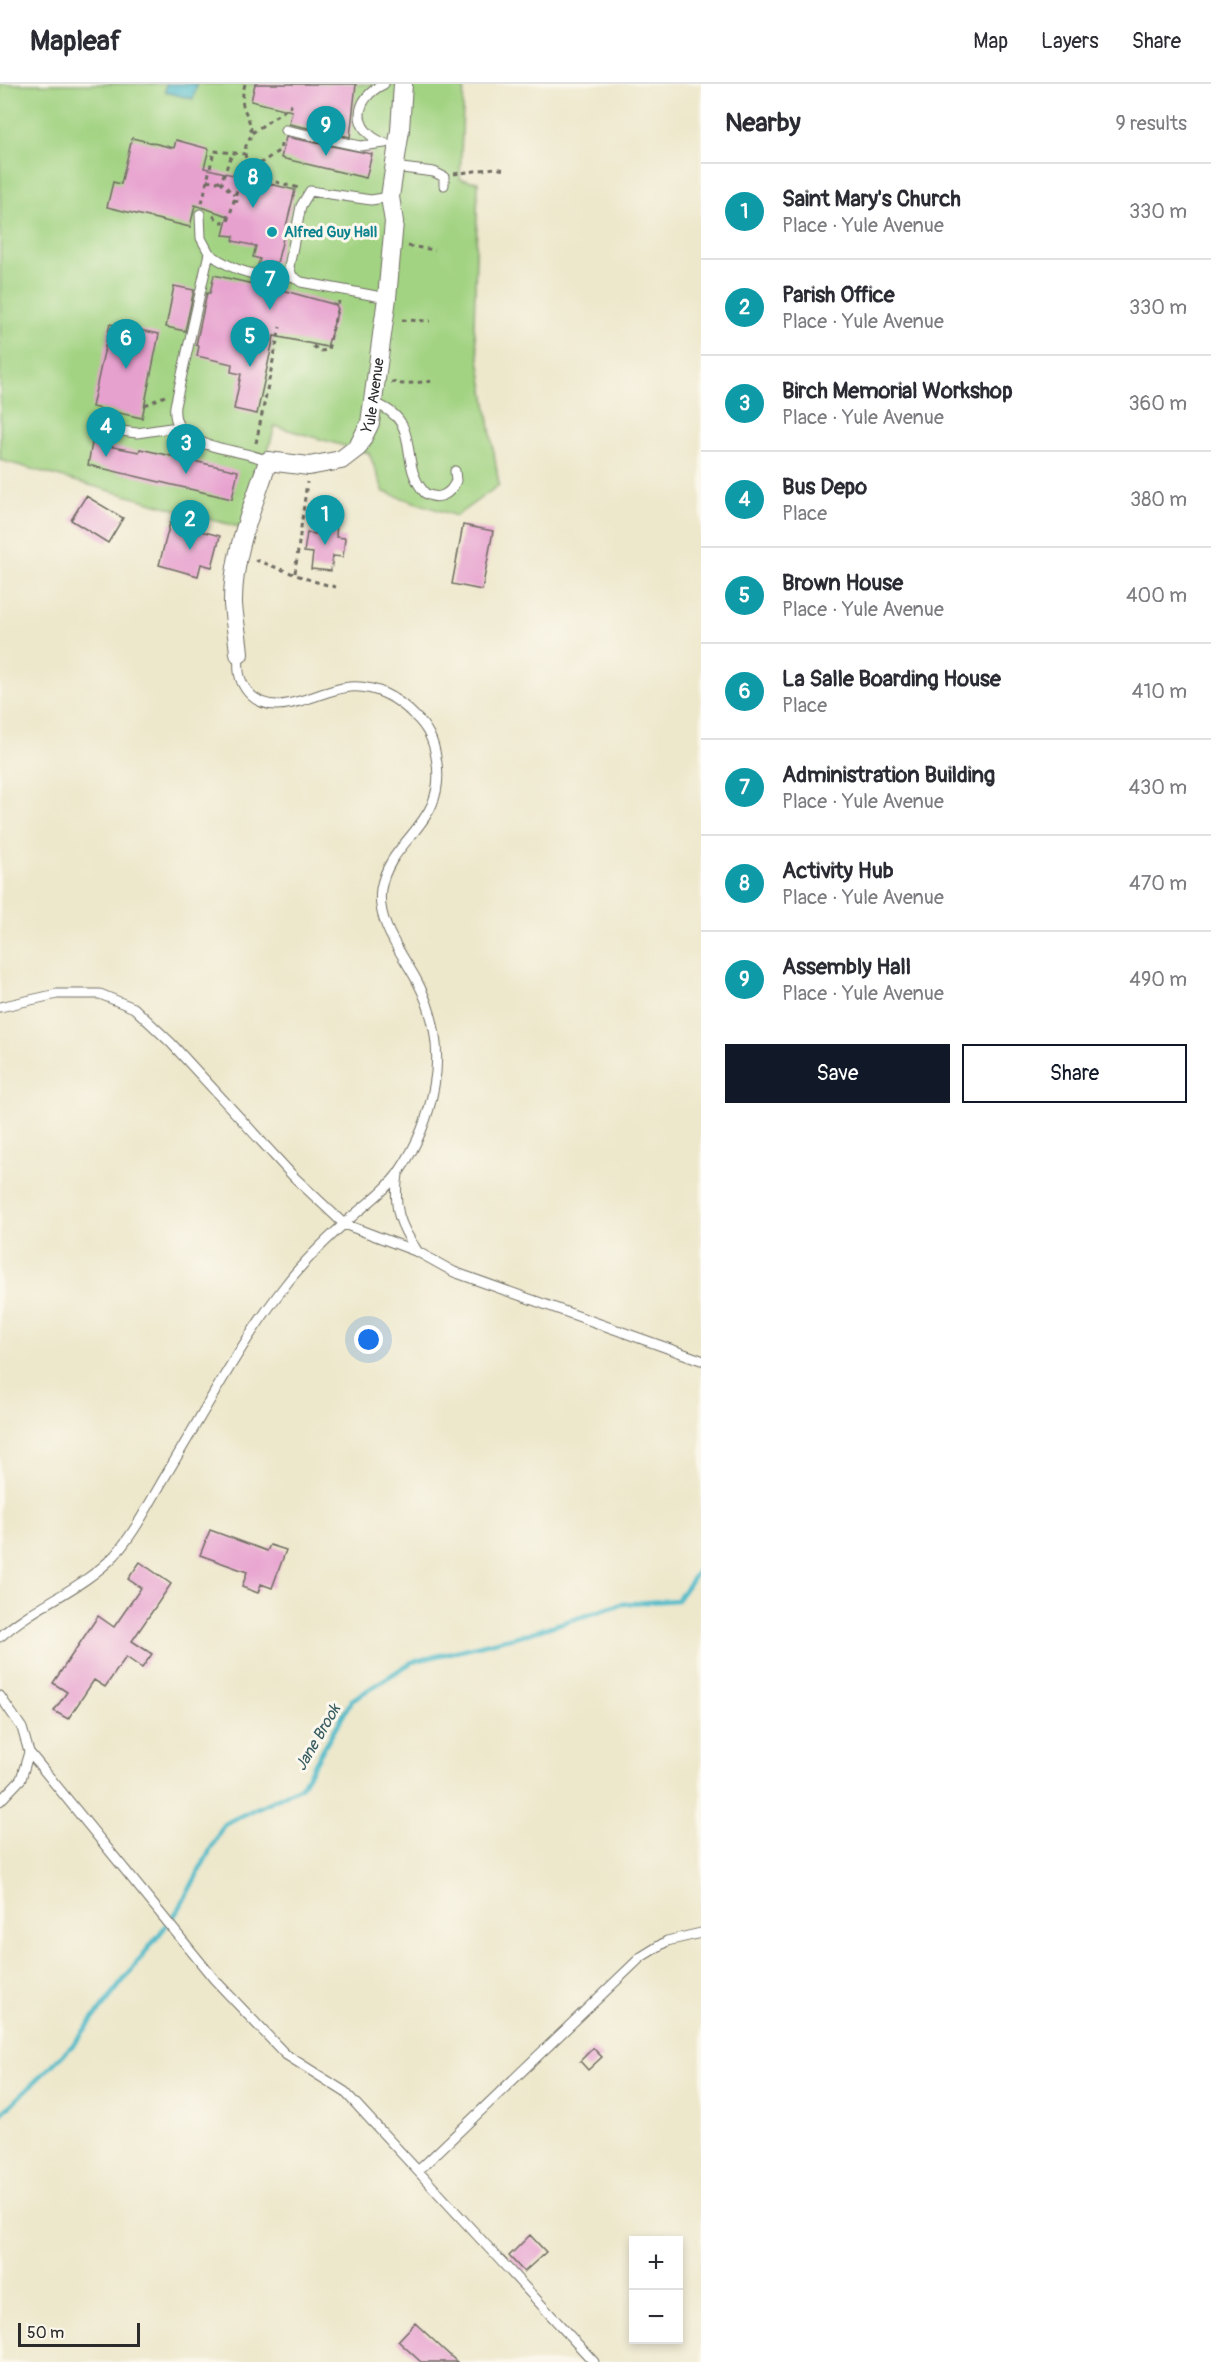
<!DOCTYPE html>
<html lang="en">
<head>
<meta charset="utf-8">
<style>
  body { margin:0; font-family:Pangolin,sans-serif; background:#f2f2f3; color:#2b2b33 }
  .controls { position:absolute; right:18px; bottom:18px; display:grid; overflow:hidden; border-radius:0px; box-shadow:0 3px 9px #0003 }
  .controls button { width:54px; height:54px; display:grid; place-items:center; padding:0; border:0; border-bottom:2px solid #e1e1e2; background:#fff; color:#2b2b33; font:30px sans-serif }
  .scale { position:absolute; left:18px; bottom:15px; width:122px; box-sizing:border-box; padding-left:6px; border:3px solid #2b2b2b; border-top:0; font-size:16px; line-height:21px; white-space:nowrap; color:#2b2b2b; -webkit-text-stroke:4px #fbf7ec; paint-order:stroke }
  .you { position:absolute; left:369px; top:1256px; width:21px; height:21px; margin:-15px; border:4px solid #fff; border-radius:50%; background:#1a73e8; box-shadow:0 0 0 9px #1a73e833 }
  .badge { display:grid; place-items:center; width:39px; height:39px; border-radius:50%; background:#111827; color:#fff; font-size:20px; font-weight:700 }
  .pin { position:absolute; translate:-50% -50px; filter:drop-shadow(0 2px 3px #0008) }
  .pin::after { content:''; position:absolute; top:32px; width:21px; height:18px; background:inherit; clip-path:polygon(0 0,100% 0,50% 100%) }
  .list { margin:0; padding:0; list-style:none }
  h2 { display:flex; justify-content:space-between; align-items:center; height:78px; margin:0; padding:0 24px; font-size:26px }
  h2 small { font-size:20px; font-weight:400; color:#7c7c81 }
  .list li { display:grid; grid-template-columns:39px 1fr auto; gap:18px; align-items:center; box-sizing:border-box; height:96px; padding:0 24px; border-top:2px solid #e1e1e2 }
  .list b { display:block; font-size:22px; white-space:nowrap }
  .list p { margin:0; font-size:20px; white-space:nowrap; color:#7c7c81 }
  .list em { font-size:20px; font-style:normal; color:#7c7c81 }
  .actions { display:flex; gap:12px; padding:18px 24px }
  .actions a { flex:1; padding:14px 0; border:2px solid #111827; border-radius:0px; text-align:center; font-size:21px; color:#111827 }
  .actions .main { background:#111827; color:#fff }
  .map { position:relative; flex:none; width:701px; height:2278px; overflow:hidden }
  header { display:flex; align-items:center; gap:36px; box-sizing:border-box; height:84px; padding:0 30px; background:#fff; border-bottom:2px solid #e1e1e2 }
  header strong { font-size:28px }
  nav { display:flex; gap:33px; margin-inline-start:auto; font-size:21px }
  main { display:flex }
  aside { flex:1; background:#fff }
  .map>svg:first-child { display:block }
</style>
</head>
<body>
<header>
<strong>Mapleaf</strong>
<nav><a>Map</a><a>Layers</a><a>Share</a></nav>
</header>
<main>
<div class="map">
<svg width="701" height="2278" viewBox="0 0 701 2278">
  <rect width="100%" height="100%" fill="#fbf7ec"/>
  <filter id="ink" filterUnits="userSpaceOnUse"><feTurbulence type="fractalNoise" baseFrequency=".0167" numOctaves="2"/><feDisplacementMap in="SourceGraphic" scale="12" xChannelSelector="R" yChannelSelector="G"/><feConvolveMatrix kernelMatrix="1 2 1 2 8 2 1 2 1" color-interpolation-filters="sRGB"/></filter>
  <filter id="wash" filterUnits="userSpaceOnUse"><feTurbulence type="fractalNoise" baseFrequency=".008" numOctaves="4" result="noise"/><feDisplacementMap in="SourceGraphic" scale="24" xChannelSelector="R" yChannelSelector="G"/><feGaussianBlur stdDeviation="1.35" result="paint"/><feColorMatrix in="noise" values="0 0 0 0 0 0 0 0 0 0 0 0 0 0 0 0 0 1.4 0 .05"/><feComposite in="paint" operator="in"/></filter>
  <g filter="url(#wash)">
    <rect width="100%" height="100%" fill="#ede7cb"/>
    <!-- green -->
    <path fill="#a2d382" stroke="#667f56" stroke-width="1.5" d="M0,0H464L460,95L478,98L474,243L499,401L456,432L384,408L369,369L275,342L246,445L0,376Z"/>
    <!-- water -->
    <path fill="#4fbbca" stroke="#3d737a" stroke-width="1.5" d="M166,0H197L193,15L165,8Z"/>
    <g fill="none" stroke-linecap="round" stroke-linejoin="round">
      <!-- stream -->
      <path stroke="#4fbbca" stroke-width="4.5" d="M0,2031L72,1962L179,1825L224,1740L301,1703L352,1616L412,1578L530,1549L622,1520L677,1516L701,1483"/>
    </g>
    <g id="blocks">
      <!-- building -->
      <path fill="#e7a1cf" d="M255,0H356L350,53L289,40L292,27L251,17Z
        M286,53L372,70L366,94L281,74Z
        M132,54L174,64L176,56L209,65L204,84L295,106L277,179L273,178L271,185L257,184L260,175L253,173L256,162L233,157L234,152L223,151L228,132L195,121L190,143L107,123L113,98L121,100Z
        M214,191L253,200L254,197L268,199L267,202L336,221L338,225L327,263L274,252L257,330L234,325L241,290L231,288L232,280L197,272L199,262L196,261L207,209H210Z
        M174,202L194,206L185,247L166,243Z
        M110,240L159,250L142,334L92,323Z
        M92,359L139,368L140,365L238,387L232,415L88,381Z
        M86,412L123,434L108,459L71,436Z
        M317,437L337,439L336,453L345,454L343,473L333,472L331,487L311,485L313,469L304,468L307,449L316,450Z
        M170,439L220,452L212,483L201,480L198,492L159,481Z
        M463,441L493,447L482,506L452,500Z
        M210,1446L267,1467L270,1461L286,1466L272,1504L261,1500L258,1509L242,1503L247,1488L200,1471Z
        M140,1478L171,1500L132,1557L152,1570L142,1584L126,1573L105,1603L94,1596L68,1635L54,1627L67,1608L53,1599L98,1532L114,1543L141,1504L128,1495Z
        M593,1964L602,1973L588,1986L580,1977Z
        M530,2151L546,2168L524,2188L509,2172Z
        M415,2239L457,2278H421L398,2257Z"/>
    </g>
  </g>
  <g filter="url(#ink)">
    <use href="#blocks" fill-opacity="0" stroke="#6f6d63" stroke-width="1.5"/>
    <g fill="none" stroke-linecap="round" stroke-linejoin="round">
      <defs>
        <path id="service" d="M384,0C353,15 351,46 384,59
          M285,46L360,62L385,59
          M394,83L434,88L444,93V101
          M200,130L201,154L209,169L175,322C170,367 236,362 268,377
          M209,169C235,189 260,194 292,192
          M387,214L301,198L292,192L289,183L301,122L310,107L371,116L390,113
          M374,319C425,338 396,377 425,409C438,417 450,411 456,397L455,387
          M113,346L137,349L177,343
          M0,923L57,910H100L134,924L171,959L294,1093L344,1140L418,1168L454,1188L701,1276
          M398,1090C393,1123 399,1141 418,1168
          M0,1553C35,1521 83,1505 115,1471C136,1447 150,1418 166,1391C204,1328 239,1261 284,1203C302,1179 323,1159 345,1139C362,1123 385,1108 399,1088C416,1063 429,1032 434,1002C441,966 434,929 417,897C402,869 376,839 381,805C390,752 449,741 436,673C434,658 427,643 415,632C398,614 375,601 350,603C319,605 274,639 248,608C238,596 238,585 239,570
          M0,1612L22,1644L29,1668L214,1895L285,1970L345,2008L594,2278
          M0,1717L21,1695L29,1668
          M418,2087L641,1873L667,1857L701,1849"/>
        <g id="minor">
          <path id="s1" d="M239,570C238,553 234,536 233,520C232,471 253,422 268,377L309,382L341,376L358,363L370,339L387,214L394,138L390,113L400,46L403,0"/>
        </g>
      </defs>
      <!-- service casing -->
      <use href="#service" stroke="#6f6d63" stroke-width="11"/>
      <!-- minor casing -->
      <use href="#minor" stroke="#6f6d63" stroke-width="20"/>
      <!-- path -->
      <path stroke="#6f6d63" stroke-width="3" stroke-dasharray="4.5 4.5" stroke-linecap="butt" d="M245,0C238,27 247,23 251,45C253,53 245,59 245,67C245,95 279,98 299,104
        M252,49L292,21
        M252,85L280,66L282,56
        M454,90L495,84L505,86
        M207,96L217,98L222,95L233,68
        M220,97L234,111
        M234,116L241,118
        M202,119L214,67L245,70
        M213,132L222,138H228L238,102L256,89
        M408,162L435,166
        M402,236L430,237
        M313,262L320,267L328,266L339,217
        M391,298L402,300L434,297
        M145,321L165,312
        M256,359L280,243
        M255,476C283,485 307,497 336,503
        M295,489L307,398"/>
      <!-- service -->
      <use href="#service" stroke="#fff" stroke-width="9"/>
      <!-- minor -->
      <use href="#minor" stroke="#fff" stroke-width="18"/>
    </g>
  </g>
  <!-- markers -->
  <circle fill="#0f9aa8" stroke="#fbf7ec" stroke-width="2" cx="272" cy="148" r="6"/>
  <g text-anchor="middle" stroke-width="6" stroke-linejoin="round" paint-order="stroke">
    <!-- culture labels -->
    <g font-size="15" font-weight="bold" fill="#0d838f" stroke="#fbf7ec" text-anchor="start">
      <text x="284" y="153">Alfred Guy Hall</text>
    </g>
    <!-- street labels -->
    <g font-size="15" fill="#2b2b2b" stroke="#fbf7ec">
      <text dy="5" stroke="none"><textPath href="#s1" startOffset="348">Yule Avenue</textPath></text>
    </g>
    <!-- water labels -->
    <g font-size="16" font-style="italic" fill="#385d63" stroke="#fbf7ec">
      <text transform="translate(317 1653) rotate(-60)" y="6">Jane Brook</text>
    </g>
  </g>
</svg>
<div class="controls">
<button>+</button>
<button>−</button>
</div>
<div class="scale">50 m</div>
<div class="you"></div>
<div class="pin badge" style="left:325px;top:461px;background:#0f9aa8">1</div>
<div class="pin badge" style="left:190px;top:466px;background:#0f9aa8">2</div>
<div class="pin badge" style="left:186px;top:390px;background:#0f9aa8">3</div>
<div class="pin badge" style="left:106px;top:373px;background:#0f9aa8">4</div>
<div class="pin badge" style="left:250px;top:283px;background:#0f9aa8">5</div>
<div class="pin badge" style="left:126px;top:285px;background:#0f9aa8">6</div>
<div class="pin badge" style="left:270px;top:226px;background:#0f9aa8">7</div>
<div class="pin badge" style="left:253px;top:124px;background:#0f9aa8">8</div>
<div class="pin badge" style="left:326px;top:72px;background:#0f9aa8">9</div>
</div>
<aside>
<h2>Nearby<small>9 results</small></h2>
<ul class="list">
<li><span class="badge" style="background:#0f9aa8">1</span><div><b>Saint Mary's Church</b><p>Place · Yule Avenue</p></div><em>330 m</em></li>
<li><span class="badge" style="background:#0f9aa8">2</span><div><b>Parish Office</b><p>Place · Yule Avenue</p></div><em>330 m</em></li>
<li><span class="badge" style="background:#0f9aa8">3</span><div><b>Birch Memorial Workshop</b><p>Place · Yule Avenue</p></div><em>360 m</em></li>
<li><span class="badge" style="background:#0f9aa8">4</span><div><b>Bus Depo</b><p>Place</p></div><em>380 m</em></li>
<li><span class="badge" style="background:#0f9aa8">5</span><div><b>Brown House</b><p>Place · Yule Avenue</p></div><em>400 m</em></li>
<li><span class="badge" style="background:#0f9aa8">6</span><div><b>La Salle Boarding House</b><p>Place</p></div><em>410 m</em></li>
<li><span class="badge" style="background:#0f9aa8">7</span><div><b>Administration Building</b><p>Place · Yule Avenue</p></div><em>430 m</em></li>
<li><span class="badge" style="background:#0f9aa8">8</span><div><b>Activity Hub</b><p>Place · Yule Avenue</p></div><em>470 m</em></li>
<li><span class="badge" style="background:#0f9aa8">9</span><div><b>Assembly Hall</b><p>Place · Yule Avenue</p></div><em>490 m</em></li>
</ul>
<div class="actions"><a class="main">Save</a><a>Share</a></div>
</aside>
</main>
</body>
</html>
